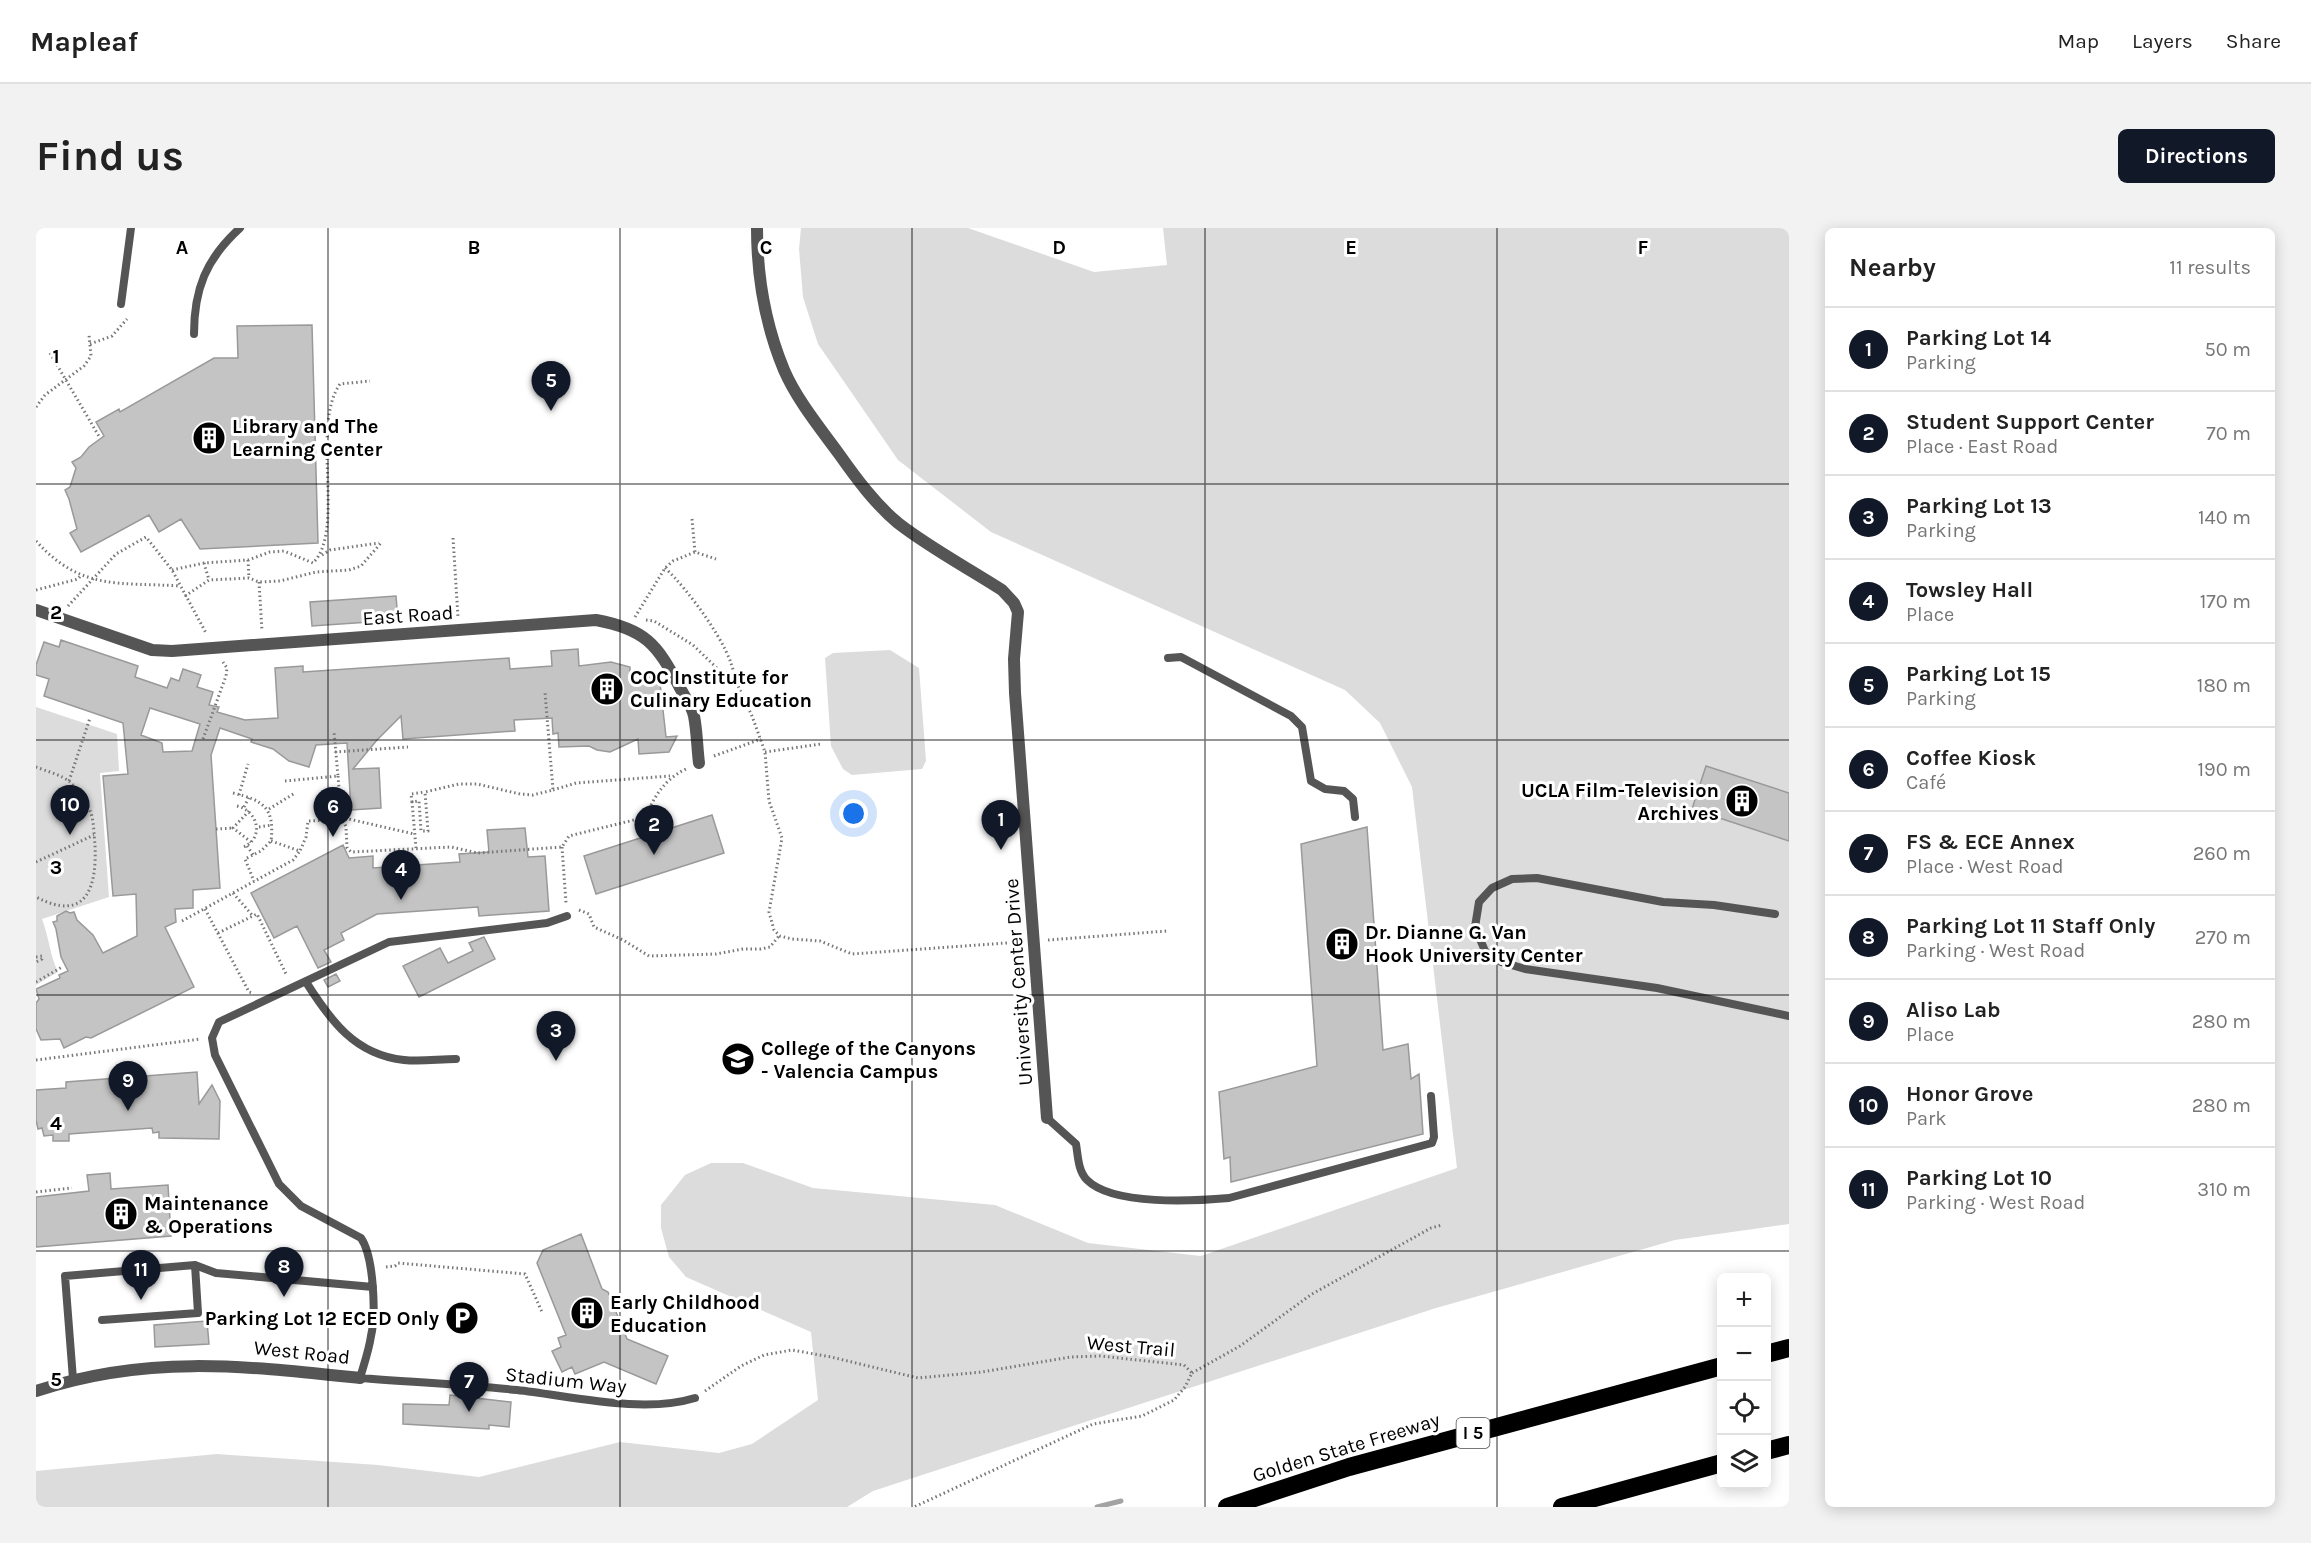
<!DOCTYPE html>
<html lang="en">
<head>
<meta charset="utf-8">
<style>
  body { margin:0; font-family:Karla,sans-serif; background:#f2f2f2; color:#222 }
  .controls { position:absolute; right:18px; bottom:18px; display:grid; overflow:hidden; border-radius:9px; box-shadow:0 3px 15px #0003 }
  .controls button { width:54px; height:54px; display:grid; place-items:center; padding:0; border:0; border-bottom:2px solid #e0e0e0; background:#fff; color:#222; font:30px sans-serif }
  .you { position:absolute; left:818px; top:586px; width:21px; height:21px; margin:-15px; border:4px solid #fff; border-radius:50%; background:#1a73e8; box-shadow:0 0 0 9px #1a73e833 }
  .badge { display:grid; place-items:center; width:39px; height:39px; border-radius:50%; background:#111827; color:#fff; font-size:20px; font-weight:700 }
  .pin { position:absolute; translate:-50% -50px; filter:drop-shadow(0 2px 3px #0008) }
  .pin::after { content:''; position:absolute; top:32px; width:21px; height:18px; background:inherit; clip-path:polygon(0 0,100% 0,50% 100%) }
  .list { margin:0; padding:0; list-style:none }
  h2 { display:flex; justify-content:space-between; align-items:center; height:78px; margin:0; padding:0 24px; font-size:26px }
  h2 small { font-size:20px; font-weight:400; color:#767676 }
  .list li { display:grid; grid-template-columns:39px 1fr auto; gap:18px; align-items:center; box-sizing:border-box; height:84px; padding:0 24px; border-top:2px solid #e0e0e0 }
  .list b { display:block; font-size:22px; white-space:nowrap }
  .list p { margin:0; font-size:20px; white-space:nowrap; color:#767676 }
  .list em { font-size:20px; font-style:normal; color:#767676 }
  .icon { flex:none; width:33px; height:33px; fill:none; stroke:currentColor; stroke-width:2; stroke-linecap:round; stroke-linejoin:round }
  .map { position:relative; flex:none; width:1753px; height:1279px; overflow:hidden; border-radius:9px }
  header { display:flex; align-items:center; gap:36px; box-sizing:border-box; height:84px; padding:0 30px; background:#fff; border-bottom:2px solid #e0e0e0 }
  header strong { font-size:28px }
  nav { display:flex; gap:33px; margin-inline-start:auto; font-size:21px }
  .intro { display:flex; align-items:center; justify-content:space-between; box-sizing:border-box; height:144px; padding:0 36px }
  h1 { margin:0; font-size:42px }
  .button { padding:15px 27px; border-radius:9px; background:#111827; color:#fff; font-size:21px; font-weight:700 }
  main { display:flex; gap:36px; padding:0 36px }
  aside { flex:1; background:#fff; border-radius:9px; box-shadow:0 3px 15px #0003 }
  .map>svg:first-child { display:block }
</style>
</head>
<body>
<header>
<strong>Mapleaf</strong>
<nav><a>Map</a><a>Layers</a><a>Share</a></nav>
</header>
<div class="intro"><h1>Find us</h1><a class="button">Directions</a></div>
<main>
<div class="map">
<svg width="1753" height="1279" viewBox="0 0 1753 1279">
  <rect width="100%" height="100%" fill="#fff"/>
  <!-- green -->
  <path fill="#dcdcdc" d="M765,0H932L1058,44L1131,37L1127,0H1753V996L1639,1012L1400,1080L837,1263L811,1279H0V1243L181,1226L342,1237L443,1249L584,1214L683,1225L716,1216L782,1172L775,1104L650,1049L633,1029L625,1000V977L649,947L675,935H707L777,960L959,977L1052,1015L1165,1028L1421,940L1376,559L1344,495L1309,462L955,304L862,232L782,116L767,69L763,21Z
    M854,422L883,440L890,533L886,541L816,547L807,541L795,518L789,430L797,425Z
    M0,479L81,506L83,543L64,545L73,669L6,691C13,709 14,728 22,744L0,757Z"/>
  <g fill="none" stroke-linecap="round" stroke-linejoin="round">
    <!-- stream -->
    <path stroke="#a3a3a3" stroke-width="5" d="M1061,1279L1085,1273"/>
  </g>
  <!-- building -->
  <path fill="#c4c4c4" stroke="#999" stroke-width="1.5" fill-rule="evenodd" d="M276,97L282,315L164,321L145,291L123,304L113,287L45,324L34,305L41,301L33,271L29,262L34,259L40,240L36,234L45,229L53,219L68,208L60,194L83,181L84,184L178,130H202L201,98Z
    M360,368L362,392L276,398L274,374Z
    M25,412L102,438L99,449L131,460L135,450L143,453L147,441L165,447L161,459L177,464L173,477L183,479L181,484L209,492L242,490L239,440L267,438V444L473,430L474,441L516,438L515,423L542,421L543,438L575,434L594,439V448L623,446L630,509L641,508L633,524L603,526L602,511L574,524L561,522L553,518L523,519L522,505L517,506L516,490L478,492L479,503L367,511L365,488L341,512L317,541L343,540L345,580L315,582L311,515L280,517L273,539L253,533L237,521L215,514L216,511L184,500L175,527L184,660L157,662V680L139,681L140,694L129,699L158,759L55,810L50,809L28,820L24,811L5,812L0,801V775L3,771L0,761L24,750L23,747L32,743L25,729L20,701L17,694L21,693V688L30,683L34,685L38,684L41,692L57,707L67,725L101,708L100,666L77,668L67,548L92,546L87,495L8,468L13,451L0,447V437L8,414L23,419ZM114,480L164,496L156,523L127,524L126,515L105,507Z
    M1670,538L1753,565V613L1656,581Z
    M676,587L688,625L560,666L548,628Z
    M1331,599L1347,822L1372,816L1375,851L1383,846L1387,906L1195,954L1194,929L1188,931L1183,864L1281,838L1265,616Z
    M489,600L492,629L509,628L513,683L443,688L442,679L341,686L305,705L308,712L288,722L295,734L282,740L261,698L238,710L215,665L307,617L313,630L337,628V640L424,634L423,626L453,624L451,602Z
    M448,709L459,731L383,769L367,738L404,720L412,735L437,723L433,715Z
    M300,746L304,753L292,759L288,752Z
    M161,844L163,876L176,857L184,873L183,911L123,910V904L117,905L116,900L33,906V913H17V907L8,908L6,900L2,901L0,892V862L30,860V854Z
    M74,945L75,961L132,957L135,1008L0,1019V969L53,963L51,947Z
    M545,1006L566,1061L572,1064L591,1111L632,1128L620,1156L568,1134L539,1146L536,1139L526,1144L516,1123L525,1119L522,1110L530,1107L501,1035L507,1022Z
    M171,1093L173,1116L119,1119L118,1097Z
    M414,1167L475,1174L473,1199L453,1197V1201L367,1196V1176L413,1177Z"/>
  <g fill="none" stroke-linecap="round" stroke-linejoin="round">
    <!-- path -->
    <path stroke="#777" stroke-width="3" stroke-dasharray="1.5 3" stroke-linecap="butt" d="M54,116L76,108L91,91
      M14,125L64,210
      M0,179L9,167L48,138L55,128L53,107
      M656,291L659,324L680,331
      M417,310L422,389
      M0,313C45,363 83,354 144,358
      M286,327L294,322L343,315
      M212,332L213,350
      M168,335L173,352
      M629,340C651,360 696,420 698,448
      M136,342L168,335L212,332L234,324L248,323L277,335C310,302 274,199 304,156L334,153
      M223,354L226,403
      M0,362L42,351L45,347
      M149,368L173,352L213,350L223,354L244,353L280,344L313,342L325,338L345,315
      M32,378L80,326L110,309L136,342L170,405
      M599,389L629,340L637,333L659,324
      M610,392L618,393L657,417L686,445L698,449L716,488L729,524L733,573L746,610L733,684L738,702L744,708L756,711L784,713L816,726L984,714
      M167,511L190,448L191,440L187,434
      M299,524L372,519
      M729,524L785,516
      M678,528L725,511
      M0,539C10,543 26,547 34,554C42,562 51,574 55,585C58,595 58,607 59,617C61,660 50,695 0,669
      M302,548L305,586L310,599L311,620L315,624L415,619L442,625L526,619L533,608L610,589C618,568 629,551 650,541
      M33,553L54,490
      M249,553L302,548L298,504
      M517,562L540,555L634,548
      M197,565C227,572 239,580 235,613L225,623L209,631L218,653
      M203,567L212,536
      M376,574L375,566L389,564
      M201,578C223,583 229,612 205,620
      M208,579L213,569
      M233,581L259,565
      M213,583L197,600L215,614
      M223,599L236,597
      M180,601L197,600
      M235,613L264,623L270,609L272,593L313,591L378,606
      M211,618L218,628
      M526,619L530,675
      M380,620L376,574L383,573L385,603H392L389,564L423,556H441L484,566L497,567L517,562L509,464
      M0,634L58,607
      M197,665L217,688
      M169,681L213,764L216,765
      M543,682L553,686L558,699L587,712L613,728L680,726L707,721H725L734,719L743,708
      M146,693L257,632L264,623
      M182,705L221,686L251,748
      M1012,712L1131,703
      M0,729L6,728V731L0,734
      M0,754L26,739
      M0,832L165,811
      M0,964L36,960
      M350,1039L359,1038L362,1035L489,1046L506,1084
      M1156,1145L1204,1118L1276,1066L1395,1000L1406,997
      M669,1163L705,1138L728,1127L756,1122L795,1129L882,1150L946,1144L1035,1129L1064,1128L1148,1137L1156,1145L1149,1159L1138,1172L1106,1188L1057,1196L878,1279"/>
    <!-- lane -->
    <path stroke="#555" stroke-width="8" d="M85,76L95,0
      M158,106C158,61 170,31 204,0
      M1132,430L1145,429L1255,488L1266,499L1275,553L1289,561L1308,563L1317,571L1319,589
      M1739,686L1678,677L1627,674L1501,650L1476,651L1456,660L1443,674L1439,699L1449,723L1465,734L1489,741L1621,760L1753,788
      M531,688L511,695L353,714L183,794L176,810L179,827L243,956L265,978L325,1010C338,1029 340,1086 335,1108C333,1122 328,1136 324,1150C376,1154 429,1157 481,1162C535,1168 607,1186 659,1170
      M270,754C294,792 319,827 368,832C385,834 403,831 420,831
      M1011,890L1040,916C1042,928 1042,943 1051,952C1077,978 1159,973 1193,970L1396,915L1398,909L1395,868
      M66,1092L162,1085L159,1037
      M37,1151L29,1048L159,1037L180,1045L337,1059"/>
    <!-- street -->
    <path stroke="#555" stroke-width="12" d="M721,0C721,50 729,96 748,142C761,172 784,200 803,226C820,250 839,276 862,295C894,320 932,340 966,362L978,375L982,384L978,431L979,465L1011,890
      M0,382L116,422L136,423L560,392C609,401 621,416 643,458C648,468 656,478 658,488C661,503 661,519 663,535
      M0,1163C111,1126 211,1138 324,1150"/>
    <!-- highway -->
    <path stroke="#000" stroke-width="18" d="M1730,1126L1753,1120
      M1730,1223L1753,1217
      M1191,1279L1313,1239L1686,1138
      M1526,1279L1686,1235"/>
  </g>
  <!-- grid -->
  <path fill="none" stroke="#000" stroke-width="1.5" stroke-opacity="0.55" d="M292,0V1279M584,0V1279M876,0V1279M1169,0V1279M1461,0V1279M0,256H1753M0,512H1753M0,767H1753M0,1023H1753"/>
  <!-- icons -->
  <defs>
    <symbol id="building-disc" viewBox="-11 -11 22 22"><circle r="9.5" fill="#000" stroke="#fff"/><path d="M-4-6H4V6H1V3H-1V6H-4ZM-2.5-4.3h1.7v1.8h-1.7ZM.8-4.3h1.7v1.8H.8ZM-2.5-1h1.7V.8h-1.7ZM.8-1h1.7V.8H.8Z" fill="#fff"/></symbol>
    <symbol id="university-disc" viewBox="-11 -11 22 22"><circle r="9.5" fill="#000" stroke="#fff"/><path d="M0-5L7-2L0 1L-7-2ZM-4 1L0 2.5L4 1V4Q0 6-4 4Z" fill="#fff"/></symbol>
    <symbol id="parking-disc" viewBox="-11 -11 22 22"><circle r="9.5" fill="#000" stroke="#fff"/><path d="M-3.5-5.5H1a3.5 3.5 0 0 1 0 7H-1V5.5H-3.5ZM-1-3.4V-.6H.8a1.4 1.4 0 0 0 0-2.8Z" fill="#fff"/></symbol>
  </defs>
  <g fill-rule="evenodd">
    <use href="#building-disc" x="154" y="191" width="38" height="38"/>
    <use href="#building-disc" x="552" y="442" width="38" height="38"/>
    <use href="#building-disc" x="1687" y="554" width="38" height="38"/>
    <use href="#building-disc" x="1287" y="697" width="38" height="38"/>
    <use href="#university-disc" x="683" y="812" width="38" height="38"/>
    <use href="#building-disc" x="66" y="967" width="38" height="38"/>
    <use href="#building-disc" x="532" y="1066" width="38" height="38"/>
    <use href="#parking-disc" x="407" y="1071" width="38" height="38"/>
  </g>
  <g text-anchor="middle" stroke-width="6" stroke-linejoin="round" paint-order="stroke">
    <!-- shield labels -->
    <rect fill="#fff" stroke="#4c4c4c" stroke-width="1.5" x="1420.5" y="1190" width="33" height="30" rx="4.5"/>
    <g font-size="18" font-weight="bold" fill="#000">
      <text x="1437" y="1211">I 5</text>
    </g>
    <!-- poi labels -->
    <g font-size="20" font-weight="bold" fill="#000" stroke="#fff" text-anchor="start">
      <text x="196" y="205">Library and The<tspan x="196" dy="23">Learning Center</tspan></text>
      <text x="594" y="456">COC Institute for<tspan x="594" dy="23">Culinary Education</tspan></text>
      <text x="1683" y="569" text-anchor="end">UCLA Film-Television<tspan x="1683" dy="23">Archives</tspan></text>
      <text x="1329" y="711">Dr. Dianne G. Van<tspan x="1329" dy="23">Hook University Center</tspan></text>
      <text x="725" y="827">College of the Canyons<tspan x="725" dy="23">- Valencia Campus</tspan></text>
      <text x="108" y="982">Maintenance<tspan x="108" dy="23">&amp; Operations</tspan></text>
      <text x="574" y="1081">Early Childhood<tspan x="574" dy="23">Education</tspan></text>
      <text x="403" y="1097" text-anchor="end">Parking Lot 12 ECED Only</text>
    </g>
    <!-- street labels -->
    <g font-size="20" fill="#000" stroke="#fff">
      <text transform="translate(372 387) rotate(-4)" y="7">East Road</text>
      <text transform="translate(982 754) rotate(-94)" y="7">University Center Drive</text>
      <text transform="translate(1095 1118) rotate(5)" y="7">West Trail</text>
      <text transform="translate(266 1124) rotate(6)" y="7">West Road</text>
      <text transform="translate(530 1152) rotate(6)" y="7">Stadium Way</text>
      <text transform="translate(1310 1219) rotate(-17)" y="7">Golden State Freeway</text>
    </g>
  </g>
  <g font-size="20" text-anchor="middle" font-weight="bold" fill="#000" stroke="#fff" stroke-width="6" stroke-linejoin="round" paint-order="stroke">
    <text x="146" y="26">A</text>
    <text x="438" y="26">B</text>
    <text x="730" y="26">C</text>
    <text x="1023" y="26">D</text>
    <text x="1315" y="26">E</text>
    <text x="1607" y="26">F</text>
    <text x="20" y="135">1</text>
    <text x="20" y="391">2</text>
    <text x="20" y="646">3</text>
    <text x="20" y="902">4</text>
    <text x="20" y="1158">5</text>
  </g>
</svg>
<div class="controls">
<button>+</button>
<button>−</button>
<button><svg class="icon" aria-label="locate" viewBox="0 0 24 24"><circle cx="12" cy="12" r="6"/><path d="M12 2v4M12 18v4M2 12h4M18 12h4"/></svg></button>
<button><svg class="icon" aria-label="layers" viewBox="0 0 24 24"><path d="M12 4l9 5-9 5-9-5zM3 14l9 5 9-5"/></svg></button>
</div>
<div class="you"></div>
<div class="pin badge" style="left:965px;top:622px">1</div>
<div class="pin badge" style="left:618px;top:627px">2</div>
<div class="pin badge" style="left:520px;top:833px">3</div>
<div class="pin badge" style="left:365px;top:672px">4</div>
<div class="pin badge" style="left:515px;top:183px">5</div>
<div class="pin badge" style="left:297px;top:609px">6</div>
<div class="pin badge" style="left:433px;top:1184px">7</div>
<div class="pin badge" style="left:248px;top:1069px">8</div>
<div class="pin badge" style="left:92px;top:883px">9</div>
<div class="pin badge" style="left:34px;top:607px">10</div>
<div class="pin badge" style="left:105px;top:1072px">11</div>
</div>
<aside>
<h2>Nearby<small>11 results</small></h2>
<ul class="list">
<li><span class="badge">1</span><div><b>Parking Lot 14</b><p>Parking</p></div><em>50 m</em></li>
<li><span class="badge">2</span><div><b>Student Support Center</b><p>Place · East Road</p></div><em>70 m</em></li>
<li><span class="badge">3</span><div><b>Parking Lot 13</b><p>Parking</p></div><em>140 m</em></li>
<li><span class="badge">4</span><div><b>Towsley Hall</b><p>Place</p></div><em>170 m</em></li>
<li><span class="badge">5</span><div><b>Parking Lot 15</b><p>Parking</p></div><em>180 m</em></li>
<li><span class="badge">6</span><div><b>Coffee Kiosk</b><p>Café</p></div><em>190 m</em></li>
<li><span class="badge">7</span><div><b>FS &amp; ECE Annex</b><p>Place · West Road</p></div><em>260 m</em></li>
<li><span class="badge">8</span><div><b>Parking Lot 11 Staff Only</b><p>Parking · West Road</p></div><em>270 m</em></li>
<li><span class="badge">9</span><div><b>Aliso Lab</b><p>Place</p></div><em>280 m</em></li>
<li><span class="badge">10</span><div><b>Honor Grove</b><p>Park</p></div><em>280 m</em></li>
<li><span class="badge">11</span><div><b>Parking Lot 10</b><p>Parking · West Road</p></div><em>310 m</em></li>
</ul>
</aside>
</main>
</body>
</html>
